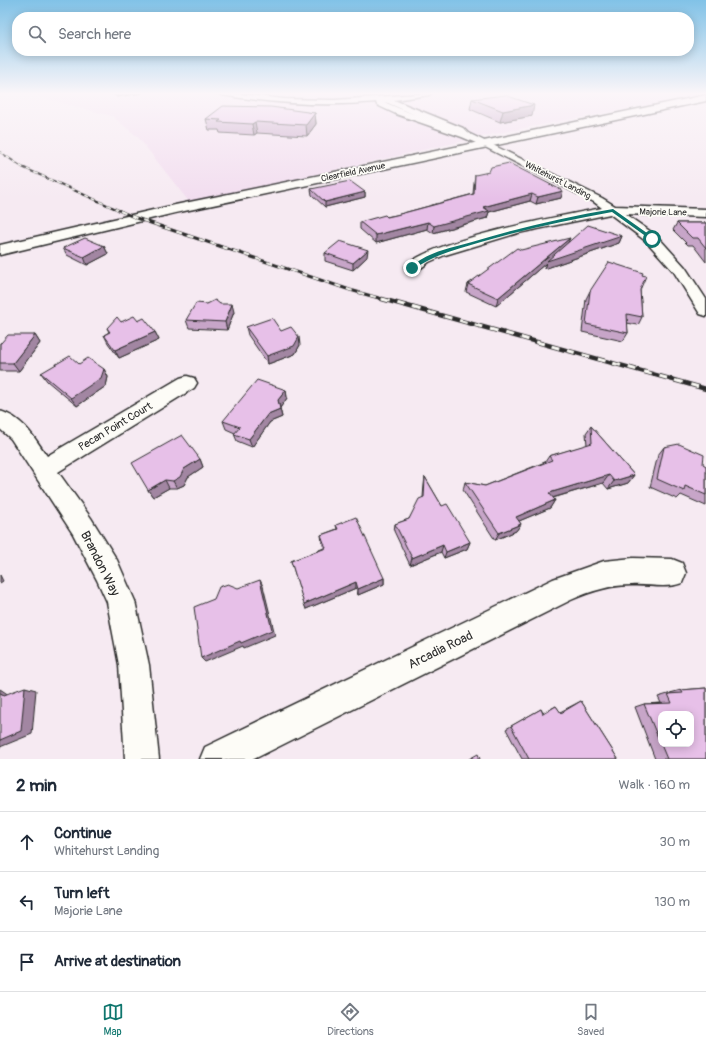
<!DOCTYPE html>
<html lang="en">
<head>
<meta charset="utf-8">
<style>
  body { margin:0; font-family:Pangolin,sans-serif; background:#f6f6f7; color:#1f2937 }
  .controls { position:absolute; right:12px; bottom:12px; display:grid; overflow:hidden; border-radius:8px; box-shadow:0 2px 10px #0003 }
  .controls button { width:36px; height:36px; display:grid; place-items:center; padding:0; border:0; border-bottom:1px solid #e0e1e3; background:#fff; color:#1f2937; font:20px sans-serif }
  .stop { position:absolute; width:12px; height:12px; margin:-9px; border:3px solid #0f766e; border-radius:50%; background:#fff }
  .stop.end { background:#0f766e; border-color:#fff; box-shadow:0 1px 4px #0008 }
  .list { margin:0; padding:0; list-style:none }
  h2 { display:flex; justify-content:space-between; align-items:center; height:52px; margin:0; padding:0 16px; font-size:17px }
  h2 small { font-size:13px; font-weight:400; color:#747a83 }
  .list li { display:grid; grid-template-columns:26px 1fr auto; gap:12px; align-items:center; box-sizing:border-box; height:60px; padding:0 16px; border-top:1px solid #e0e1e3 }
  .list b { display:block; font-size:15px; white-space:nowrap }
  .list p { margin:0; font-size:13px; white-space:nowrap; color:#747a83 }
  .list em { font-size:13px; font-style:normal; color:#747a83 }
  .icon { flex:none; width:22px; height:22px; fill:none; stroke:currentColor; stroke-width:2; stroke-linecap:round; stroke-linejoin:round }
  .map { position:relative; flex:none; width:706px; height:759px; overflow:hidden }
  .search { position:absolute; background:#fff; box-shadow:0 2px 10px #0003; left:12px; right:12px; top:12px; height:44px; display:flex; align-items:center; gap:10px; box-sizing:border-box; padding:0 14px; border-radius:16px; color:#747a83; font-size:15px }
  .sheet { height:232px; background:#fff }
  nav { display:flex; justify-content:space-around; align-items:center; box-sizing:border-box; height:56px; border-top:1px solid #e0e1e3; background:#fff; font-size:11px; color:#747a83 }
  nav a { display:grid; justify-items:center; gap:2px }
  nav .on { color:#0f766e }
  .map>svg:first-child { display:block }
</style>
</head>
<body>
<div class="map">
<svg width="706" height="759" viewBox="0 0 706 759">
  <rect width="100%" height="100%" fill="#f6eaf2"/>
  <filter id="ink" filterUnits="userSpaceOnUse"><feTurbulence type="fractalNoise" baseFrequency=".025" numOctaves="2"/><feDisplacementMap in="SourceGraphic" scale="8" xChannelSelector="R" yChannelSelector="G"/><feConvolveMatrix kernelMatrix="1 2 1 2 8 2 1 2 1" color-interpolation-filters="sRGB"/></filter>
  <g filter="url(#ink)">
    <!-- built -->
    <path fill="#f2ddef" d="M35,93H706V94L498,133L190,203L138,137L112,116L39,97Z"/>
    <g fill="none" stroke-linecap="round" stroke-linejoin="round">
      <defs>
        <path id="street" d="M217,93H232L285,99L334,100L432,93L429,95L394,100L463,128L468,133L602,198L615,206L706,209V217L625,214L657,236L685,267L706,299V316L700,314L674,272L647,242L610,214L518,233L445,255L429,262L417,271L412,272L407,271L405,268C423,241 566,215 602,208L594,202L483,146L462,137L396,114L377,105L376,102C324,107 272,103 221,95ZM384,102L388,103L415,115Z
          M187,376L194,378L197,383L194,388L58,472L91,518L117,560L135,601L149,665L159,759H125L119,665L107,602L97,580L73,534L11,439L0,429V411C23,418 34,437 47,456L180,378Z
          M633,558L672,559L682,563L686,573L682,583C666,589 649,584 632,585C610,585 591,591 571,600L254,759H200L205,747L553,579L604,561Z"/>
        <path id="secondary" d="M706,95V101L175,213L0,255V245L175,205Z"/>
      </defs>
      <!-- street casing -->
      <use href="#street" stroke="#2b2b2b" stroke-width="3"/>
      <!-- secondary casing -->
      <use href="#secondary" stroke="#2b2b2b" stroke-width="3"/>
      <!-- street -->
      <use href="#street" fill="#fdfcf7" fill-rule="evenodd"/>
      <!-- secondary -->
      <use href="#secondary" fill="#fdfcf7" fill-rule="evenodd"/>
      <defs>
        <path id="rail-far2" d="M0,152L22,167L123,212"/>
        <path id="rail-far1" d="M120,211L136,218L350,290L386,300"/>
        <path id="rail" d="M382,299L706,389"/>
      </defs>
      <!-- rail-far2 casing -->
      <use href="#rail-far2" stroke="#2b2b2b" stroke-width="2"/>
      <!-- rail-far1 casing -->
      <use href="#rail-far1" stroke="#2b2b2b" stroke-width="3"/>
      <!-- rail casing -->
      <use href="#rail" stroke="#2b2b2b" stroke-width="4.5"/>
      <!-- rail-far2 -->
      <use href="#rail-far2" stroke="#fdfcf7" stroke-width="1.5" stroke-dasharray="4" stroke-linecap="butt"/>
      <!-- rail-far1 -->
      <use href="#rail-far1" stroke="#fdfcf7" stroke-width="2" stroke-dasharray="6" stroke-linecap="butt"/>
      <!-- rail -->
      <use href="#rail" stroke="#fdfcf7" stroke-width="3" stroke-dasharray="8" stroke-linecap="butt"/>
    </g>
    <!-- wall -->
    <path fill="#c7a5c8" stroke="#2b2b2b" d="M110,93H142L117,97Z
      M472,99L532,116L500,122L470,109Z
      M315,113L316,124L307,136L257,133L254,135L220,133L219,130H209L206,119Z
      M475,175L561,198L536,204L530,201L489,212L487,218L433,233L427,229L376,243L360,229V222L396,215L473,194L474,182Z
      M311,189L365,192V197L325,207L312,195Z
      M677,223H706V262L693,245H688L673,230Z
      M622,236L619,243L544,269L546,263L496,306L466,292L468,284L568,242Z
      M104,246L108,254L87,265L67,255L63,248Z
      M325,253L367,257L353,270L325,261Z
      M642,275L640,290L642,317L638,325L627,323L628,333L623,341L582,332L586,299L590,291Z
      M207,304H220L234,312L227,330L189,328L186,320Z
      M138,321L155,332L159,340L119,358L108,343L104,335L109,332L107,328L121,322Z
      M246,327L281,331L300,345L295,354L268,364L248,335Z
      M35,335L40,343L19,371H0V343Z
      M104,369L108,377L106,386L77,406L47,381L41,373Z
      M286,390L287,398L280,408L282,417L270,422L252,447L237,441L234,434L235,433L226,429L223,421Z
      M591,426L634,475L628,483L608,489L603,483L553,498L555,500L550,508L519,521L521,524L516,531L495,540L463,490L465,482L485,486L545,462L549,456L587,445L586,433Z
      M664,447L706,466V506L681,495L677,499L650,487L658,455Z
      M200,459L203,467L188,477L184,485L177,488H169L153,497L148,490Z
      M425,477L442,506L470,542L467,549L444,558L441,552L410,565L394,531L395,524L409,519L423,497L424,485Z
      M336,525L384,578V584L358,595L356,588L306,609L291,561L324,548L322,542L321,535L337,529Z
      M706,688V759H655L635,707L644,704L661,703L658,697L668,694H671L670,693L681,690Z
      M581,701L618,759H522L506,729L541,709L543,713L556,706L560,712Z"/>
    <!-- shaded-wall -->
    <path fill="#a286a2" stroke="#2b2b2b" d="M116,93H142L117,97Z
      M534,105L532,116L500,122L503,111Z
      M315,113L316,124L307,136L306,125Z
      M255,122L257,133L254,135L252,124Z
      M563,191L561,198L536,204L538,197Z
      M365,192V197L325,207V202Z
      M532,194L530,201L489,212L487,218L433,233L434,226L483,207Z
      M428,222L427,229L376,243V235Z
      M622,236L619,243L544,269L546,263L496,306L498,298L570,238L567,245Z
      M104,246L108,254L87,265L84,257Z
      M368,250L367,257L353,270V263Z
      M232,304L234,312L227,330L225,322Z
      M155,332L159,340L119,358L115,350Z
      M35,335L40,343L19,371L13,363Z
      M299,337L300,345L295,354L268,364L267,356Z
      M104,369L108,377L106,386L77,406L71,398Z
      M286,390L287,398L280,408L278,400Z
      M280,409L282,417L270,422L252,447L249,439L268,414Z
      M200,459L203,467L188,477L184,485L177,488L173,481L184,469Z
      M609,475L603,483L545,500L549,493Z
      M634,475L628,483L608,489L614,481Z
      M165,480L169,488L153,497L148,490Z
      M555,500L550,508L512,524L516,517Z
      M521,524L516,531L495,540L499,533Z
      M470,542L467,549L444,558L446,552Z
      M443,545L441,552L410,565L412,558Z
      M0,575L3,581L0,583Z
      M384,578V584L358,595V589Z
      M260,580L263,586L275,635L244,648L243,646L205,662L201,658Z
      M356,582V588L306,609L304,604Z
      M25,687L36,690L32,734L0,747V740Z
      M0,689L15,699L4,695L0,693Z"/>
    <!-- building -->
    <path fill="#e7c0e8" stroke="#2b2b2b" fill-rule="evenodd" d="M505,95L534,105L503,111L472,99Z
      M223,106L271,107L315,113L306,125L255,122L252,124L218,122L221,120L206,119Z
      M509,163L563,191L538,197L532,194L483,207L489,211L434,226L428,222L376,235L360,222L385,215L387,217L396,215L474,194L475,175L489,172L491,167Z
      M350,181L365,192L325,202L311,189Z
      M677,223H706V248L698,238H692Z
      M588,225L622,236L547,261Z
      M85,238L104,246L84,257L63,248Z
      M570,238L498,298L468,284L517,248L521,250Z
      M340,241L368,250L353,263L325,253Z
      M609,262L643,273L642,275L646,276L640,290L642,317L627,314L628,333L586,324L590,291Z
      M215,300L220,304H232L225,322L186,320L196,303L207,304Z
      M134,316L138,321L144,318L155,332L115,350L104,335L110,332L107,328L117,317L121,322Z
      M272,318L281,331L291,327L299,337L294,346L267,356L246,327Z
      M8,335H35L13,363H0V343H1Z
      M70,356L79,364L88,358L104,369L101,378L71,398L41,373Z
      M257,380L286,390L278,400L280,409L268,414L249,439L234,434L240,427L223,421Z
      M591,426L634,475L614,481L609,475L549,493L555,500L516,517L521,524L499,533L465,482L485,486L552,460L549,456L592,443Z
      M182,435L200,459L184,469L180,477L173,481L165,480L148,490L132,463Z
      M679,444L704,455L703,464L706,466V495L685,486L684,491L657,479L664,447Z
      M425,477L442,506L447,504L470,542L446,552L443,545L412,558L395,524L409,519L419,499L424,497Z
      M356,517L384,578L358,589L356,582L304,604L291,561L326,548L321,535L338,529L336,525Z
      M260,580L272,630L241,643L240,641L201,658L194,607L214,599L219,587L228,584L238,588Z
      M25,687L21,731L0,740V693L4,695Z
      M706,688V759H667L644,704L672,703L668,694L683,693L681,690ZM661,714H691V744H661Z
      M581,701L618,759H529L511,726L541,709L543,714L556,706L561,713Z
      M478,754L480,759H469Z"/>
  </g>
  <!-- sky -->
  <linearGradient id="sky" x2="0" y2="1"><stop stop-color="#81c2e7"/><stop offset="0.47" stop-color="#fbf6f9"/><stop offset="1" stop-color="#fbf6f9" stop-opacity="0"/></linearGradient>
  <rect width="706" height="199" fill="url(#sky)"/>
  <!-- route -->
  <path fill="#0f766e" d="M613,209L654,238V240H651L612,212C568,220 525,229 481,242C458,249 435,254 414,269L410,268C426,252 451,248 472,242C519,228 565,217 613,209Z"/>
  <g text-anchor="middle" stroke-width="3.5" stroke-linejoin="round" paint-order="stroke">
    <!-- far-street labels -->
    <g font-size="9" fill="#2b2b2b" stroke="#fdfcf7">
      <text transform="translate(353 172) rotate(-12)" y="3">Clearfield Avenue</text>
      <text transform="translate(558 180) rotate(27)" y="3">Whitehurst Landing</text>
      <text transform="translate(663 212) rotate(1)" y="3">Majorie Lane</text>
    </g>
    <!-- street labels -->
    <g font-size="11" fill="#2b2b2b" stroke="#fdfcf7">
      <text transform="translate(115 426) rotate(-31)" y="4">Pecan Point Court</text>
    </g>
    <!-- near-street labels -->
    <g font-size="13" fill="#2b2b2b" stroke="#fdfcf7">
      <text transform="translate(101 563) rotate(63)" y="5">Brandon Way</text>
      <text transform="translate(440 649) rotate(-26)" y="5">Arcadia Road</text>
    </g>
  </g>
</svg>
<div class="controls">
<button><svg class="icon" aria-label="locate" viewBox="0 0 24 24"><circle cx="12" cy="12" r="6"/><path d="M12 2v4M12 18v4M2 12h4M18 12h4"/></svg></button>
</div>
<div class="stop" style="left:652px;top:239px"></div>
<div class="stop end" style="left:412px;top:268px"></div>
<div class="search"><svg class="icon" aria-label="search" viewBox="0 0 24 24"><circle cx="10" cy="10" r="6"/><path d="M15 15l6 6"/></svg>Search here</div>
</div>
<section class="sheet">
<h2>2 min<small>Walk · 160 m</small></h2>
<ul class="list">
<li><svg class="icon" aria-label="ahead" viewBox="0 0 24 24"><path d="M12 20V5M6 11l6-6 6 6"/></svg><div><b>Continue</b><p>Whitehurst Landing</p></div><em>30 m</em></li>
<li><svg class="icon" aria-label="left" viewBox="0 0 24 24"><path d="M17 20v-9H6M10 6l-5 5 5 5"/></svg><div><b>Turn left</b><p>Majorie Lane</p></div><em>130 m</em></li>
<li><svg class="icon" aria-label="arrive" viewBox="0 0 24 24"><path d="M6 21V4h12l-3 4 3 4H6"/></svg><div><b>Arrive at destination</b></div></li>
</ul>
</section>
<nav>
<a class="on"><svg class="icon" aria-label="map" viewBox="0 0 24 24"><path d="M3 6l6-2 6 2 6-2v14l-6 2-6-2-6 2zM9 4v14M15 6v14"/></svg>Map</a>
<a><svg class="icon" aria-label="directions" viewBox="0 0 24 24"><path d="M12 3l9 9-9 9-9-9zM9 14v-3h6M13 9l2 2-2 2"/></svg>Directions</a>
<a><svg class="icon" aria-label="saved" viewBox="0 0 24 24"><path d="M7 4h10v16l-5-4-5 4z"/></svg>Saved</a>
</nav>
</body>
</html>
